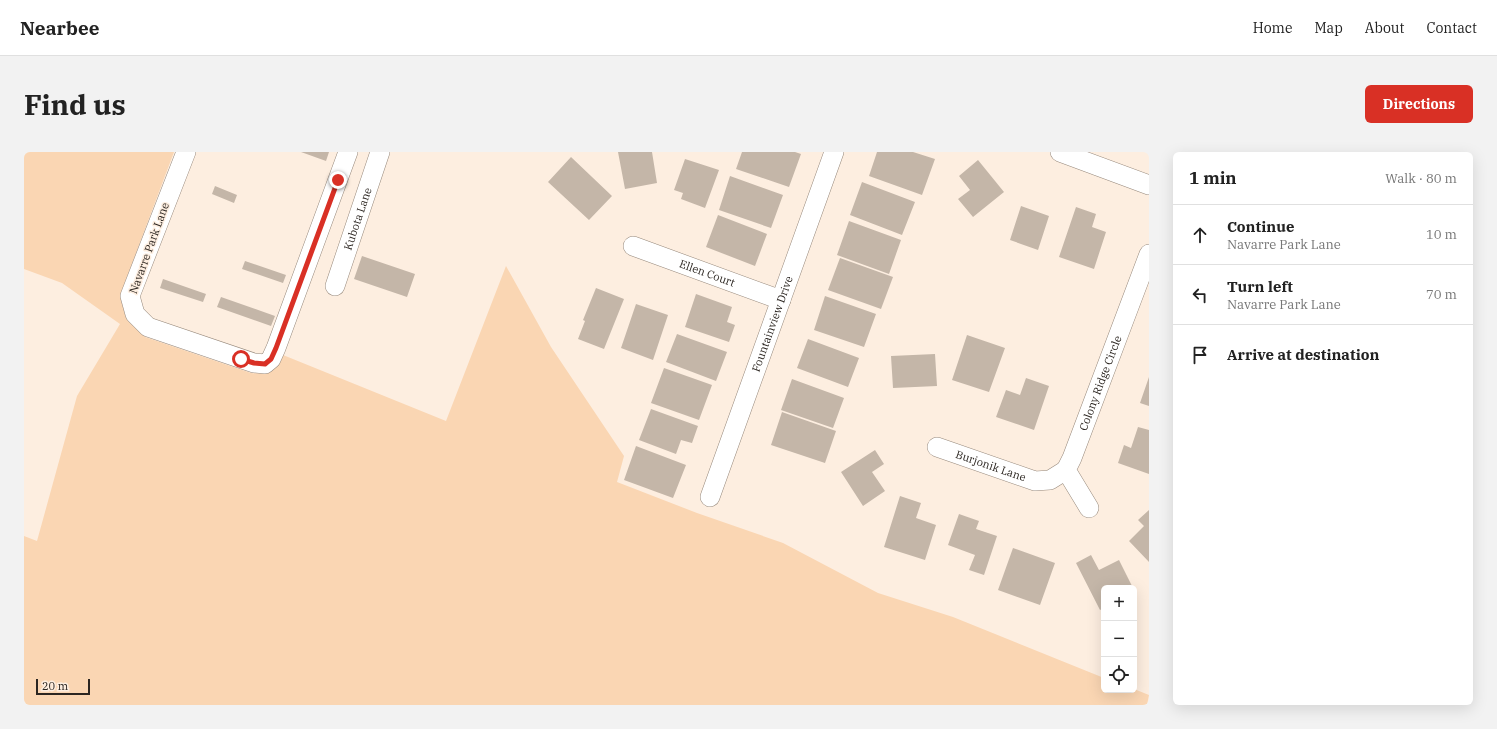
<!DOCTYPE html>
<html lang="en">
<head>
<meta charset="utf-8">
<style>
  body { margin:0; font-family:"IBM Plex Serif",serif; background:#f2f2f2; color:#222 }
  .controls { position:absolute; right:12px; bottom:12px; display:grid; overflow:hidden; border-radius:6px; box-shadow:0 4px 16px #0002 }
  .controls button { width:36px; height:36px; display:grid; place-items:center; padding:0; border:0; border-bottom:1px solid #e0e0e0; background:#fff; color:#222; font:20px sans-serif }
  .scale { position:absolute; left:12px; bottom:10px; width:54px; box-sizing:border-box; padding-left:4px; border:2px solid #2c2621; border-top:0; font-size:11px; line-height:14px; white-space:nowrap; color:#2c2621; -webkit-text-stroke:3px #fdeee0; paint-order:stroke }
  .stop { position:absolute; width:12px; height:12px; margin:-9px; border:3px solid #d93025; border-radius:50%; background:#fff }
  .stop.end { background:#d93025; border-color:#fff; box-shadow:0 1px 4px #0008 }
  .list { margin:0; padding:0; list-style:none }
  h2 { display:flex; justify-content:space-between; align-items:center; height:52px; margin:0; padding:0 16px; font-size:17px }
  h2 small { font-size:13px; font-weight:400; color:#767676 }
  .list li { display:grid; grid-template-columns:26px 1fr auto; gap:12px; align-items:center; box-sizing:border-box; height:60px; padding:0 16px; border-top:1px solid #e0e0e0 }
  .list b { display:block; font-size:15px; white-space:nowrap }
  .list p { margin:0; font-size:13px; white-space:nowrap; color:#767676 }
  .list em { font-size:13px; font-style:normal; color:#767676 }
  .icon { flex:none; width:22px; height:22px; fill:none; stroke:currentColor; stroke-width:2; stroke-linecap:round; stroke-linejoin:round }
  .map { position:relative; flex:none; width:1125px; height:553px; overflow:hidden; border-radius:6px }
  header { display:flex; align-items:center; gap:24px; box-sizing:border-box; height:56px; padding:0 20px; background:#fff; border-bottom:1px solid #e0e0e0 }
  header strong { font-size:19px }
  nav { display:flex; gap:22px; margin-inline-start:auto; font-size:14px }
  .intro { display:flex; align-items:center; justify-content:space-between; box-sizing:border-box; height:96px; padding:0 24px }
  h1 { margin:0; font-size:28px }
  .button { padding:10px 18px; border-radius:6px; background:#d93025; color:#fff; font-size:14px; font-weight:700 }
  main { display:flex; gap:24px; padding:0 24px }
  aside { flex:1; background:#fff; border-radius:6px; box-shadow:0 4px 16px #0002 }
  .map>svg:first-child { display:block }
</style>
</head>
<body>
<header>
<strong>Nearbee</strong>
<nav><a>Home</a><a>Map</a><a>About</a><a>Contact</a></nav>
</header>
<div class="intro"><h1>Find us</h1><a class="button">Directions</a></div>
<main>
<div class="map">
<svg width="1125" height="553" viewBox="0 0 1125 553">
  <rect width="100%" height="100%" fill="#fdeee0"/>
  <!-- green -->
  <path fill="#fad6b3" d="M0,0H150L97,141V148L102,166L105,170L121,185L227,221C247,223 247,218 259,203L422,269L482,114L527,195L600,304L593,330L673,361L759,391L854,441L929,465L1080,526V538L1110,537L1125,543L1123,553H0V384L13,389L53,244L96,172L38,131L0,117Z"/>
  <!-- building -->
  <path fill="#c4b6a8" d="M277,0H305L302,9Z
    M594,0H628L633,31L601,37Z
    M718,0H771L777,2L765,35L712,17Z
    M853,0H889L911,7L898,43L845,24Z
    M547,5L588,44L565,68L524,30Z
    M661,7L695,18L681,56L657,47L659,41L650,38Z
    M954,8L980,40L949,65L934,47L946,38L935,24Z
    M706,24L759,43L747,76L695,58Z
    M838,30L891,50L878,83L826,63Z
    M191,34L213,43L210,51L188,42Z
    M997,54L1025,64L1014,98L986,88Z
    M1052,55L1072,62L1068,75L1082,80L1070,117L1035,105Z
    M694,63L743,82L731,114L682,95Z
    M825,69L877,88L865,122L813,103Z
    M338,104L391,122L383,145L330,127Z
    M816,106L869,125L857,157L804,138Z
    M221,109L262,123L259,131L218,117Z
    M139,127L182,142L179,150L136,136Z
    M572,136L600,147L580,197L554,187L561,169L559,168Z
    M672,142L708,155L703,170L711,173L705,190L661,175Z
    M801,144L852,162L840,195L790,178Z
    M197,145L251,164L247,174L193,155Z
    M612,152L644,163L629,208L597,196Z
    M653,182L703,200L692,229L642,210Z
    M943,183L981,196L965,240L928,228Z
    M784,187L835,206L824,235L773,216Z
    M911,202L913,234L869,236L867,204Z
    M640,216L688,233L675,268L627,251Z
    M1125,225V254L1116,251Z
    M1002,226L1025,234L1010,278L972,265L982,238L996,243Z
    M768,227L820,246L809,276L757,258Z
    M627,257L674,274L668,291L657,288L652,302L615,288Z
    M758,260L812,279L801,311L747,293Z
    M1114,275L1125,278V322L1094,311L1100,293L1107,296Z
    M612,294L662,313L649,346L600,328Z
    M851,298L860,312L848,320L861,339L839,354L817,320Z
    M876,344L897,351L892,366L912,373L901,408L860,395Z
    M1125,358V410L1105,389L1120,374L1114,368Z
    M935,362L955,369L952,377L973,384L960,423L945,418L951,403L924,393Z
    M989,396L1031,411L1016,453L974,438Z
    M1067,403L1075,418L1095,408L1109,436H1080V456L1076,458L1052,411Z"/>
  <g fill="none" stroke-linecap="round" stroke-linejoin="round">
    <defs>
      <g id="minor">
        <path d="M162,0L106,144L111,162L124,175L230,211L241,212L247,207L252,196L324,0"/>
        <path d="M1036,0L1125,33"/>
        <path id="s1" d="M609,94L757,148"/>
        <path id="s2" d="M311,134L356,0"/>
        <path id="s3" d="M913,295L1011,329L1026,328L1042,318"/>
        <path id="s4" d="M686,345L810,0"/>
        <path id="s5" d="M1065,356L1042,318L1048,306L1125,102"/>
      </g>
    </defs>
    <!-- minor casing -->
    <use href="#minor" stroke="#97897c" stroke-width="20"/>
    <!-- minor -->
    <use href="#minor" stroke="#fff" stroke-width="19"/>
  </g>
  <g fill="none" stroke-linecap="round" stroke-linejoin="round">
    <!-- route -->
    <path stroke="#d93025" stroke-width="5" d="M217,207L230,211L241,212L247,207L252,196L314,28"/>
  </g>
  <g text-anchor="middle" stroke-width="3" stroke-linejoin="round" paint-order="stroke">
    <!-- street labels -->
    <g font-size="11" fill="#2c2621" stroke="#fdeee0">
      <text dy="4" stroke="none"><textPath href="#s2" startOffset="71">Kubota Lane</textPath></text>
      <text transform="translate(125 96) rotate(-70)" y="4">Navarre Park Lane</text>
      <text dy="4" stroke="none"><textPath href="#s1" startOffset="79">Ellen Court</textPath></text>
      <text dy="4" stroke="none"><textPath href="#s4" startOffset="184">Fountainview Drive</textPath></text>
      <text dy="4" stroke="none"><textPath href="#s5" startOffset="138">Colony Ridge Circle</textPath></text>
      <text dy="4" stroke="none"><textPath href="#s3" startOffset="57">Burjonik Lane</textPath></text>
    </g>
  </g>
</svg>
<div class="controls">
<button>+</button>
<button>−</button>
<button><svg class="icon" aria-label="locate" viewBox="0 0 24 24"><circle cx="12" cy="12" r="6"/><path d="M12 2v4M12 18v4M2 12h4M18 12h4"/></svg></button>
</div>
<div class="scale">20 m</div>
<div class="stop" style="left:217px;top:207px"></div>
<div class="stop end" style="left:314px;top:28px"></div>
</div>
<aside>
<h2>1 min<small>Walk · 80 m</small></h2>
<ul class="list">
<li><svg class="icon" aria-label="ahead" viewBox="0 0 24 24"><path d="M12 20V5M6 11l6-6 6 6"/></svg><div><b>Continue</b><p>Navarre Park Lane</p></div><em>10 m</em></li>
<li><svg class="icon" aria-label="left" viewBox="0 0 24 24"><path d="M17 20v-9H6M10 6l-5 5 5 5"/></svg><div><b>Turn left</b><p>Navarre Park Lane</p></div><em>70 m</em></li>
<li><svg class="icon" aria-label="arrive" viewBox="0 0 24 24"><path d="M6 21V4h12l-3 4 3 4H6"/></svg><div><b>Arrive at destination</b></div></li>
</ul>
</aside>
</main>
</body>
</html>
